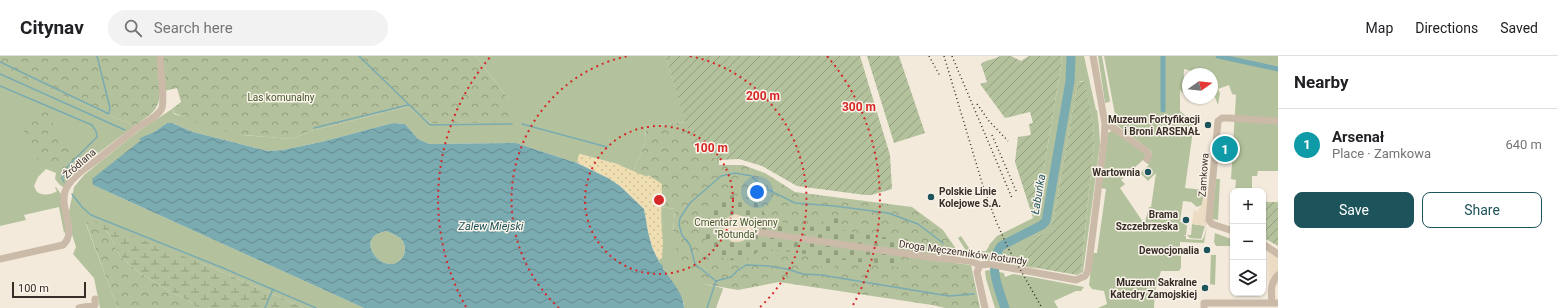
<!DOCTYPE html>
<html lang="en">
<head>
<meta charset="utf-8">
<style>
  body { margin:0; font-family:Roboto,sans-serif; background:#f2f2f2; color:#202124 }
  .controls { position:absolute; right:12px; bottom:12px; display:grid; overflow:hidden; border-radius:8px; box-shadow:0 1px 3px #0004 }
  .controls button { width:36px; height:36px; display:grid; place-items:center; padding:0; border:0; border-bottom:1px solid #e0e0e0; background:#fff; color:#202124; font:20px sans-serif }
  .compass { position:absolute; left:1182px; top:12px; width:36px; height:36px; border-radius:50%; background:#fff; box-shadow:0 1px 3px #0004; rotate:76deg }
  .scale { position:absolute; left:12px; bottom:10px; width:74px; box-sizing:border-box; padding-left:4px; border:2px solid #382e28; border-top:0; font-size:11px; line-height:14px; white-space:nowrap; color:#382e28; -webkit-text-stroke:3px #faf3e9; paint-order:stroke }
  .you { position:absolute; left:757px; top:136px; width:14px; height:14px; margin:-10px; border:3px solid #fff; border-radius:50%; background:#1a73e8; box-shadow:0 0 0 6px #1a73e833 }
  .badge { display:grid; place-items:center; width:26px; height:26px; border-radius:50%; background:#1d535a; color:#fff; font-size:13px; font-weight:700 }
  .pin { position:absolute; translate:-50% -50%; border:2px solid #fff; box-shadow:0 1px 4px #0006 }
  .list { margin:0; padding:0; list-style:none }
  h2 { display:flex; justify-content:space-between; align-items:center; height:52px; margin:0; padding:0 16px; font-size:17px }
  h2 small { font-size:13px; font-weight:400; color:#757577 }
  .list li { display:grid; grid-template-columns:26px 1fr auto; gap:12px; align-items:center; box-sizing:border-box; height:72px; padding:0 16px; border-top:1px solid #e0e0e0 }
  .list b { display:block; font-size:15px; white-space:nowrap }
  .list p { margin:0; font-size:13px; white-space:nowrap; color:#757577 }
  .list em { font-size:13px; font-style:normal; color:#757577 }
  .actions { display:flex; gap:8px; padding:12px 16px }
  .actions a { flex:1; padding:9px 0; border:1px solid #1d535a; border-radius:8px; text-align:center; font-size:14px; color:#1d535a }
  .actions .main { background:#1d535a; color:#fff }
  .icon { flex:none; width:22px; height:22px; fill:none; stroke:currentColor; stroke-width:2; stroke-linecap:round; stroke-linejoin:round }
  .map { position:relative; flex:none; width:1278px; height:252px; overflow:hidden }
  header { display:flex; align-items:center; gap:24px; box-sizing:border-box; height:56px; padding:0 20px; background:#fff; border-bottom:1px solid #e0e0e0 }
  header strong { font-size:19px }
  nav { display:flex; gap:22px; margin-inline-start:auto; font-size:14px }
  .search { width:280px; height:36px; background:#f2f2f2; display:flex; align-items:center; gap:10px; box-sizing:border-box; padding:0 14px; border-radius:22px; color:#757577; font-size:15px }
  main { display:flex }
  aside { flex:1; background:#fff }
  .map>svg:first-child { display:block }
</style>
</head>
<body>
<header>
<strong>Citynav</strong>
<div class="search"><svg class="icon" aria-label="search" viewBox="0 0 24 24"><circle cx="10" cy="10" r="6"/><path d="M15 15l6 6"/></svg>Search here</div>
<nav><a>Map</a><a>Directions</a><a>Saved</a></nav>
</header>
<main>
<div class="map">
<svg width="1278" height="252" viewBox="0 0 1278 252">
  <defs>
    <pattern id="forest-crowns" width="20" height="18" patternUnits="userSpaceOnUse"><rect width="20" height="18" fill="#b3c29c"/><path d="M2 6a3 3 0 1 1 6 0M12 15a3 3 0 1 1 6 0" fill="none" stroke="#939e7f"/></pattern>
    <pattern id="wetland-marsh" width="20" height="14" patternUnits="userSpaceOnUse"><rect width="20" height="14" fill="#b3c29c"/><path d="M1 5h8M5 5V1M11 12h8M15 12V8" fill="none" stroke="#939e7f"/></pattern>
    <pattern id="sand-dots" width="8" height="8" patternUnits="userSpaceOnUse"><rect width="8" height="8" fill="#efdeb2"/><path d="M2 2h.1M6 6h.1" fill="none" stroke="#cebf99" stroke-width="1.8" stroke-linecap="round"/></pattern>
    <pattern id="cemetery-stones" width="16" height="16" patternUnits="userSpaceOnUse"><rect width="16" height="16" fill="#b3c29c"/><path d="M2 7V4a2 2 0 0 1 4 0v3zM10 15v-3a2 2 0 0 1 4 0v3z" fill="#939e7f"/></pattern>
    <pattern id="garden-furrows" width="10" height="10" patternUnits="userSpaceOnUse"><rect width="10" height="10" fill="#b3c29c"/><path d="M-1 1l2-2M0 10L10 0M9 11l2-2" fill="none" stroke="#939e7f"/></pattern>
    <pattern id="water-waves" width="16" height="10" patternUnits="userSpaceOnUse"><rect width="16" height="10" fill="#7aabb1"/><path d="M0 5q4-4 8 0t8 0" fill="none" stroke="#658c90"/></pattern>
  </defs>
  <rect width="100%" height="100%" fill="#f3eadc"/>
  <!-- grass -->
  <path fill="#b3c29c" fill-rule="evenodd" d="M476,0H665L686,66L646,70L645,87L633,116L617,108L580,98L577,107L574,106L516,87L429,88L418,83L405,68L393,67L321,86L283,94L268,95L193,76L172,67H167L154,76L141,82L140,85L93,129L364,252H304L204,208L86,168L112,238L118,252H100L94,222L73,198L76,191L71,175L69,155L74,131L84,119L136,77L172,53L174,58L243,79L292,83L310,75L407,51L431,67L509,44Z
    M1061,0H1084L1096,54H1097L1099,71L1100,89L1083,216L1081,217L1094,86L1093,65L1083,25H1078L1053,165L1048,174L1038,180L1031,211L1038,213L970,201L958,182L961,180L973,198L981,195H986L989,190V189L997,180L1033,162L1037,154L1062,4Z
    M1098,0H1102L1110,45L1109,46L1105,47Z
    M1104,0H1278V115H1258L1257,120H1252V135H1235L1236,124L1231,123L1236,39L1232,38L1229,29L1218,33L1220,37L1218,49L1212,34V18H1203L1184,13L1183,37L1180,34V55L1194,67L1185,132L1205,134L1202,149L1197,151L1191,146L1183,145L1180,166L1185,167L1187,170L1186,179H1183L1186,180V183L1202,184L1204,181L1207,170L1204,187L1180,186V190L1181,191V212L1179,215H1161L1155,235L1154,252H1098L1107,248L1104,235L1092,233L1089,229L1093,197H1097L1106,133L1101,132L1108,77L1112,74L1152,98L1151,95L1117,69ZM1143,104L1149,109L1140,117L1148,125L1156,117L1151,151H1149L1145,166H1143L1120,132L1125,128L1121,124Z
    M0,12L135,70C109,88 84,107 63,131L60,129L55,123L56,117L46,113L38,121L34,130L37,136C44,140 51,139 57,135L55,132L56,131L61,138L66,176L64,177L59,151L24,159L26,164L0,170Z
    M1216,123H1220L1218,164L1212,163Z
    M661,151L675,153L673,176L704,228L722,232L723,233L716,252H684V247C676,233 666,218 658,204L662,202Z
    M1192,168L1205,170L1201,183L1190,182L1187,179H1191Z
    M386,175C391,177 396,179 400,182C407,188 407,200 398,206C380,217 353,181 386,175Z
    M1215,177L1231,183V187H1233V190H1216L1214,186Z
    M1211,196V199H1216L1215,229L1210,228Z
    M989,214L1004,217L1005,221L1013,218L1032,221L1084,231L1081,235H1076L1054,245L1058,252H995L986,223L985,215Z"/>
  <!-- forest -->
  <path fill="url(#forest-crowns)" d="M0,0H476L509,44L511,66L431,67L407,51L310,75L292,83L243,79L210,72L174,57L172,53L181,46L177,32L160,36C159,56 150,58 135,70L1,13L0,12Z
    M30,52L40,53L49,57L54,69L71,90L78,109L70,116L61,117L50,104L41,109L25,84L24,74Z
    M686,66C694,94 694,90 719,104V109H743L765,117L795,136L912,151L943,174L959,197L954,200L955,207L971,209L980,252H945L932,249L779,226L738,234L704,228L690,217L678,200L673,176L675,153L661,151L662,134L647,121L633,116L645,87L646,70Z
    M94,165L109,178L120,200L136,214L162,231L187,244L198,252H118L112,238L86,167Z"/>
  <!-- wetland -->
  <path fill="url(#wetland-marsh)" d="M94,165L204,208L304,252H198L187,244L162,231L136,214L120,200L109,178Z"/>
  <!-- sand -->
  <path fill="url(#sand-dots)" d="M579,98L617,108L647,121L648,119L662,128L661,164L663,187L662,202L658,204L652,191L648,176L644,153L620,130L608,122L577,107Z"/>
  <!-- cemetery -->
  <path fill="url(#cemetery-stones)" d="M732,139C750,140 761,146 767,164L823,172L824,162L830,160L837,161L840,166V174L901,184L897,211L837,203L835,211L831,215L824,214L820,210L821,200L762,192C720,233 672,160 732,139Z"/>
  <!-- garden -->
  <path fill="url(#garden-furrows)" d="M665,0H860L890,99L892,133L871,139H865L797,130L762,110L739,103L719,104L695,91L692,87Z
    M867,0H899L925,77L894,87Z
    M1000,0H1011L1021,5L1029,0H1061L1062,4L1037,154L1033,162L1015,106L1018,81L1031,79L1029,68L1033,67L1030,56L1005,62L980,28L987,26L981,8C987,3 994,4 1000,0Z
    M1078,25L1084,26L1093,65L1094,86L1081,217L1077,219L1031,211L1023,190L1024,187C1035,182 1048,177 1053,165Z
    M1266,146H1278V190L1264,182Z"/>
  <!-- plaza -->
  <path fill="#ebdcc3" d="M1205,134L1209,135L1207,170L1192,168L1194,153L1198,156L1199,152L1201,151Z
    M735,158L745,161L750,168L756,165L757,177L748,176L745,184L740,186H732L728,183L724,177L723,169L727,162Z
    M1268,195L1278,199V229L1275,230L1276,242L1269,241Z"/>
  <!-- water -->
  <path fill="url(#water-waves)" fill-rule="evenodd" d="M167,67H172L193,76L268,95L283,94L321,86L393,67L405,68L418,83L429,88L516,87L577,107L608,122L620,130L644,153L648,176L652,191L659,206L663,210V213C671,224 684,238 684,252H364L93,129L92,123L140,85V82L154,76ZM386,175C391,177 396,179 400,182C407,188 407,200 398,206C380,217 353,181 386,175Z"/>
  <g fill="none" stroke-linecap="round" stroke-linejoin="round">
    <!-- stream -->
    <path stroke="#7aabb1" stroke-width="1.5" d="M359,0L430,69L512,68
      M0,6L109,58L110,52L97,0
      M0,18L125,74
      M0,30L92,69L96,75L97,81L68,110L62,122L64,126
      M522,68L607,91
      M314,72L408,49
      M72,138L82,151L91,159L223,212L316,252
      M943,187L918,168L888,157L834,150L795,147L761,130L752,120L735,117L721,120L690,147L680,162L679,169L682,179L690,189L695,208L716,225L731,221L737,215L746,209L769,210L787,213L803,218L821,219L949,240L974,238
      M265,252L273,233
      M707,252L716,225"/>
    <!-- canal -->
    <path stroke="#7aabb1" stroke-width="5" d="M1163,0V54
      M1218,0L1278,13"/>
    <!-- river -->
    <path stroke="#7aabb1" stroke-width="9" d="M1005,252C999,234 987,208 1001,190L1042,169L1046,165L1070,25L1071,0"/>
    <!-- minor -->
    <path stroke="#cbbaa8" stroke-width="7" d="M1105,68L1114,72L1146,95L1149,99L1147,103
      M1233,175L1212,168L1209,164L1218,65L1222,62H1228L1278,65
      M757,176L935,202L970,205L980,209L989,208L1076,224L1085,220L1088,215L1104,86L1105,68L1093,0
      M1263,188L1278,198
      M0,203L63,189C79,175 56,149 67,131C74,119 87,111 98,103C110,93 122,84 134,74C141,69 159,60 162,52C165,40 160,13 160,0
      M980,209L977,216L985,252
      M1272,247C1271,236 1270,227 1278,219
      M79,252L95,249V243
      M1204,252V247H1278"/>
    <!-- rail -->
    <path stroke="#382e28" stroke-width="1.5" stroke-dasharray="1 3" stroke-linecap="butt" d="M929,0L940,20
      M944,0L983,130L996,165L1008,192L1042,252
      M952,0L1012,142
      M977,48L989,65L1008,85
      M992,79L1017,137"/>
  </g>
  <!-- distance rings -->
  <g fill="none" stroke="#d62828" stroke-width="2" stroke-dasharray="2 4">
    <circle cx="659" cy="144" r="74"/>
    <path d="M559 252A147 147 0 0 1 628 0M690 0A147 147 0 0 1 759 252"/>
    <path d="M466 251A221 221 0 0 1 491 0M827 0A221 221 0 0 1 852 251"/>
  </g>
  <!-- markers -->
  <g fill="#1d535a" stroke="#faf3e9" stroke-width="1.5">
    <circle cx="1208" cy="69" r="4"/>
    <circle cx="1148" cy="116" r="4"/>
    <circle cx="931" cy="141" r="4"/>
    <circle cx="1186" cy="164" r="4"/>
    <circle cx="1207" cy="194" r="4"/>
    <circle cx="1205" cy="232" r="4"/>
  </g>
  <g text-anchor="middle" stroke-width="3" stroke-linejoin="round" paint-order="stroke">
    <!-- park labels -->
    <g font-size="10" fill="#44572b" stroke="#faf3e9">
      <text x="281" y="45">Las komunalny</text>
      <text x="736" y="170">Cmentarz Wojenny<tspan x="736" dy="12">"Rotunda"</tspan></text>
    </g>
    <!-- poi labels -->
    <g font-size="10" font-weight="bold" fill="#382e28" stroke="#faf3e9" text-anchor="end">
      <text x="1200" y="67">Muzeum Fortyfikacji<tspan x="1200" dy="12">i Broni ARSENAŁ</tspan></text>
      <text x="1140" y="120">Wartownia</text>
      <text x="939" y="139" text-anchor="start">Polskie Linie<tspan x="939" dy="12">Kolejowe S.A.</tspan></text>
      <text x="1178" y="162">Brama<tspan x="1178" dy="12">Szczebrzeska</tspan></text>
      <text x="1199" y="198">Dewocjonalia</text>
      <text x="1197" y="230">Muzeum Sakralne<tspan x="1197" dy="12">Katedry Zamojskiej</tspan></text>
    </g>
    <!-- street labels -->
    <g font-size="10" fill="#382e28" stroke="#faf3e9">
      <text transform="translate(79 107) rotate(-41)" y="4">Źródlana</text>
      <text transform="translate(1203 119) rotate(-86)" y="4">Zamkowa</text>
      <text transform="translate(963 196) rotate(8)" y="4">Droga Męczenników Rotundy</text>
    </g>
    <!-- water labels -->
    <g font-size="11" font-style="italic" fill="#1d535a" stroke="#faf3e9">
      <text transform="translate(1038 138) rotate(-80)" y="4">Łabuńka</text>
      <text x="491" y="174">Zalew Miejski</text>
    </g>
  </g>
  <circle cx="659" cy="144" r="6" fill="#d62828" stroke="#faf3e9" stroke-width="2"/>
  <g font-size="12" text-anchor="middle" font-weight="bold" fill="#d62828" stroke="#faf3e9" stroke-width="3" stroke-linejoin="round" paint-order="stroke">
    <text x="763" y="44">200 m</text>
    <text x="859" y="55">300 m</text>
    <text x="711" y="96">100 m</text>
  </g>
</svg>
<div class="controls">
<button>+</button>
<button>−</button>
<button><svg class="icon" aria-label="layers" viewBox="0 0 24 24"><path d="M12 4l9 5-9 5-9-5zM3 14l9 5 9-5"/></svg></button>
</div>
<svg class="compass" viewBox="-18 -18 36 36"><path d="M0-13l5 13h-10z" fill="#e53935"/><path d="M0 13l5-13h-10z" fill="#757577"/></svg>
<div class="scale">100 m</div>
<div class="you"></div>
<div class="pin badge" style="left:1225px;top:93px;background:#0f9aa8">1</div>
</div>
<aside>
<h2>Nearby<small></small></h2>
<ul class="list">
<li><span class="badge" style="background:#0f9aa8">1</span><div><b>Arsenał</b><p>Place · Zamkowa</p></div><em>640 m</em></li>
</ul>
<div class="actions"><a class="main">Save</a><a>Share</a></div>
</aside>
</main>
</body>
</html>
